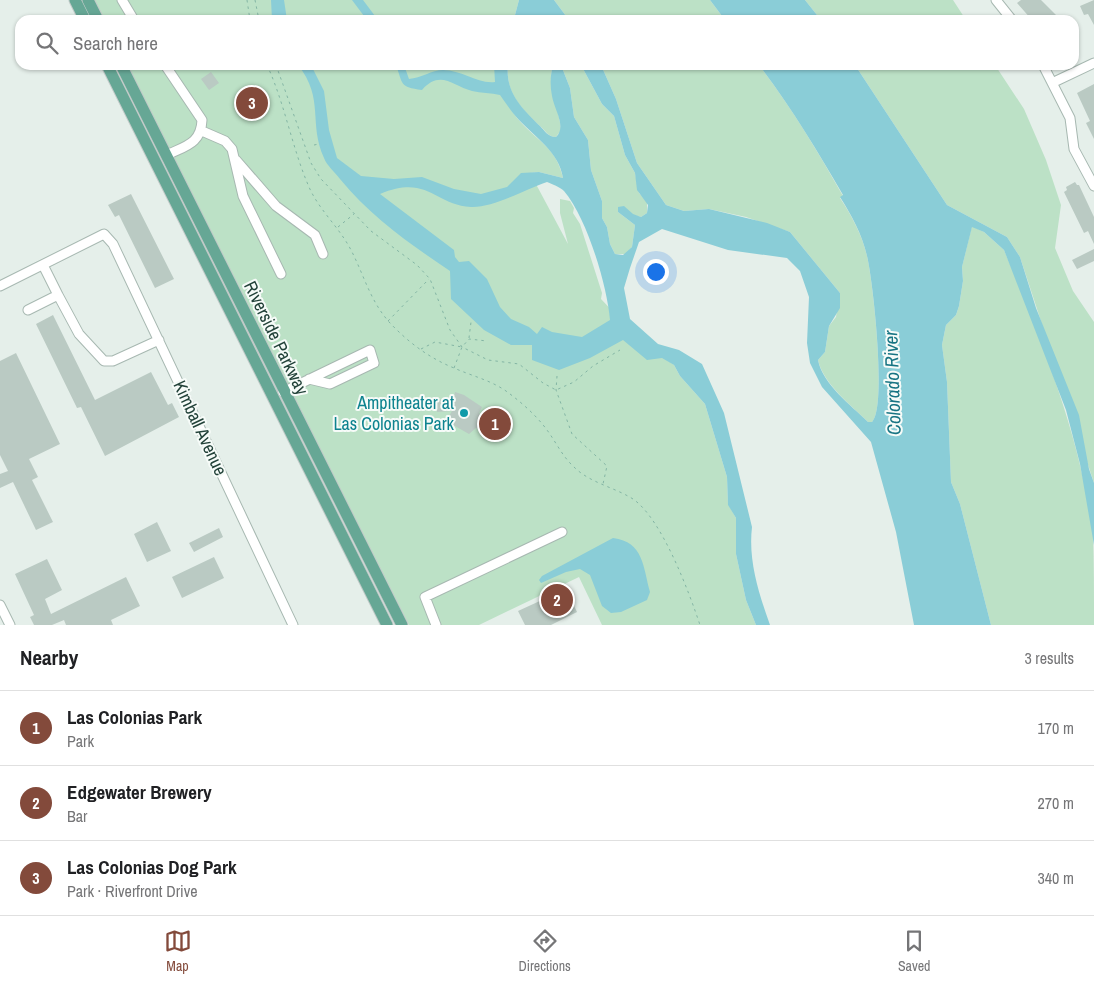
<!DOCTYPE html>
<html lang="en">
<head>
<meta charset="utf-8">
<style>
  body { margin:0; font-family:"Archivo Narrow",sans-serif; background:#f6f6f6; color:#202124 }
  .you { position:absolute; left:655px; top:271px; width:18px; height:18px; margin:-12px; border:4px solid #fff; border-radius:50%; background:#1a73e8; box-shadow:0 0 0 8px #1a73e833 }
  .badge { display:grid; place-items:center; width:32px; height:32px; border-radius:50%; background:#834a3b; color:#fff; font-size:16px; font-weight:700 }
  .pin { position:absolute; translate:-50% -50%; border:2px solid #fff; box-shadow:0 1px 5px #0006 }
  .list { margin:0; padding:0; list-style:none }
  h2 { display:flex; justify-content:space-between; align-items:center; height:65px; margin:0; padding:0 20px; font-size:21px }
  h2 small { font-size:16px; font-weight:400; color:#757577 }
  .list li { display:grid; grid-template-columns:32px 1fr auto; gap:15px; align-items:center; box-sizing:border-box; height:75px; padding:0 20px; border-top:1px solid #e0e0e0 }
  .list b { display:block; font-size:19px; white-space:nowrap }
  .list p { margin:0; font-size:16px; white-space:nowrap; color:#757577 }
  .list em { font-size:16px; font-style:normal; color:#757577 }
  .icon { flex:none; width:28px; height:28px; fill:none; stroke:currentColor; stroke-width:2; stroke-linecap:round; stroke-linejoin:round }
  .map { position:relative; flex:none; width:1094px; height:625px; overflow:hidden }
  .search { position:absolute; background:#fff; box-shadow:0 1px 4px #0004; left:15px; right:15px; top:15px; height:55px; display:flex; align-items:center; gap:12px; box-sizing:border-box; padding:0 18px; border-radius:15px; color:#757577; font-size:19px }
  .sheet { height:290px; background:#fff }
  nav { display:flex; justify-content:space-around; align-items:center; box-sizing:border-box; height:70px; border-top:1px solid #e0e0e0; background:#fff; font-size:14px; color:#757577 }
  nav a { display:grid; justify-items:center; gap:2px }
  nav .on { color:#834a3b }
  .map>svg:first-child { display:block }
</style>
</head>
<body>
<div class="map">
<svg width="1094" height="625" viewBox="0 0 1094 625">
  <rect width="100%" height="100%" fill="#e5efea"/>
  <!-- green -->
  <path fill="#bce1c6" d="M92,0H519L515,15L510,20H103Z
    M554,0H710L725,20H569Z
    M805,0H953L966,20H821Z
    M125,65H495C500,85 504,102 517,118C536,141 556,146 563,178L539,172L530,173L568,244L560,213V199L570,201L574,208L573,213L580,224L602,293L601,299L642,342L674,365L680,376L705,404L727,477L728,504L736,518V554L746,600L756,625H602L579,577L479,625H409Z
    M508,65H553C546,92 559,105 561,130L556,137C548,137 546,131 540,126C522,109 505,93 508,65Z
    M561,65H581L602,104L614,116L625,155L635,173L639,193L647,202V213L641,217L633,215L624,207L618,212L635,225L632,247L626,254H615L610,244L607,227L602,218V201L591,170L588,140L574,117L570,88Z
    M601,65H759C791,107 817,150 843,196L840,198C852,216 862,235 867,256C873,281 887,408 872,422H868C851,405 824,385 818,360L825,352L829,326L836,317L840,293L790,232L746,217L709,209L684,211L666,205L637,163L616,99Z
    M855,65H995L1024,109L1046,160L1061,205L1055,248L1073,291L1094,322V483L1020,257L1007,237L947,205Z
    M972,226L984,232L1004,250C1042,341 1080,435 1093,533C1094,563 1094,595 1094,625H991L960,504L951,482L947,382L942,345L946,325L956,315L959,306L963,281L962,267Z"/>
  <!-- water -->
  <path fill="#8acdd7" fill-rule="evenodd" d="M271,0H284L287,20H272Z
    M352,0H363L378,20H367Z
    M519,0H554L569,20H510L515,15Z
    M710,0H805L821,20H725Z
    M298,65H311L324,91L329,130L337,158L361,176L394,179L422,177L454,189L481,194L507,187L521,173L539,172L563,178C559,152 536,138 519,120C512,113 506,103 500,95C491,93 481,93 472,91C453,86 440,69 422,90C399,87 403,84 396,65H404L409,79C421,78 432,70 443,70C462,70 477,84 495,82L494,65H508C505,93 523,109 540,126C545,131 548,137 556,137C567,127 554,109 552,96C550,86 550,76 553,65H561L570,88L574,117L588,140L591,170L602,201V218L607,227L610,244L615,254L623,255L632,247L635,225L618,212V207L624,206L633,214L641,217L647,213L648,205L637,190L635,173L625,155L614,116L602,104L581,65H601L616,99L637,163L666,205L684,211L709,209L767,223L790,232L840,293V308L829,326L825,352L818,360C823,385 851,405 868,422H872C887,408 873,280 867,256C862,234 852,216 840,197L843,195C817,150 791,107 759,65H855L947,205L1007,237L1020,257L1036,308L1079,415L1089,469L1094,483V545L1080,464L1066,410L1004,250L984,232L972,227L962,267L963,281L959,306L956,315L946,325L942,345L947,382L951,482L960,504L991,625H914L896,532L871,442L822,387L810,363L807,343L809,297L800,271L787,258L728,250L662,229L639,242L630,268L624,288L630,319L658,344L679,350L702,364L724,413L752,527C748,561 759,594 770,625H756L746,600L736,554V518L728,505L727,477L705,404L680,376L674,365L662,358L647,360L623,340L590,358L559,370L532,360V345H511L484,330L451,299L450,271C410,244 371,217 340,179C335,172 327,166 324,158C308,123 325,99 298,65ZM547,182C552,184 560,187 564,191C587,218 607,285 610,320L582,337L552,332L542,327L537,334L529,327L511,319L500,307L487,279L469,261L459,262L455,257L454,250L380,194C428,174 434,205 471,207C493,208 526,189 547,182Z
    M613,538C644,542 643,567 650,592L647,600L621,612L611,613L602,606L590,575L580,569L566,572L541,583L539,580L542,576Z"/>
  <!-- building -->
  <path fill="#bacac3" d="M1021,0H1041L1061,20H1043L1038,15L1032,20L1017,3Z
    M1094,0V25L1088,14L1084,15L1080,6Z
    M211,72L219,83L209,90L201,79Z
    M1094,84V139L1086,123L1090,121L1077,93Z
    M1075,182L1077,185H1079L1094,217V244L1088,231L1084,233L1064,192L1067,190L1066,187Z
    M131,194L174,279L155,288L119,215L115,217L108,205Z
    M1094,249V261L1077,269L1072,260Z
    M53,315L95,400L151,372L168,405L172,403L179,417L105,456L81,407L77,408L36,324Z
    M16,353L60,444L29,459L38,477L32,480L53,522L36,530L13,482L0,488V474L8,471L0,455V361Z
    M455,392L464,395L482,407L479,413L486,421L481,430L476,428L469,434L448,422L450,420L448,418L452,411L437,412L436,399L453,401Z
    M157,522L171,551L147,562L134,534Z
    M219,528L223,537L194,552L189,543Z
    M214,557L224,578L182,598L172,577Z
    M47,559L62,590L45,599L51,614L126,577L140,606L111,620L113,625H66L64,620L52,625H34L30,617L34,615L15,574Z
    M566,589L577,612L551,625H525L518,611Z"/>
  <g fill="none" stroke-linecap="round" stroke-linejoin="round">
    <defs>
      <path id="minor" d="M122,0L134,20
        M996,0L1012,20
        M165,65L202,120C201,144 185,146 167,155
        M1043,65L1070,118L1074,149L1094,186
        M1054,82L1094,63
        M202,131L225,141L232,149L243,196L281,274
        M236,160L276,206L315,235L323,254
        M0,286L104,234L113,244L293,625
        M58,295L79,334L104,361H113L159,340
        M28,310L58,295L43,265
        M283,392L370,350L374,363L330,384L309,379
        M0,605L10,625
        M436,625L425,597L562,532"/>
      <path id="major" d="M75,0L85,20
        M88,0L98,20
        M107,65L387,625
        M121,65L402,625"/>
    </defs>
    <!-- minor casing -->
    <use href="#minor" stroke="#a7b8b1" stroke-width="11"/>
    <!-- major casing -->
    <use href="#major" stroke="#c1cac8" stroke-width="13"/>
    <!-- path -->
    <path stroke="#83b5a4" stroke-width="1" stroke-dasharray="2.5 4" stroke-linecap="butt" d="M247,0L250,20
      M255,0L259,20
      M267,65C285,104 292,148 309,187C319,210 339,227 351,250C364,275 370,301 390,323C408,342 429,358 454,368C472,376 490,380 506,391C521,402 536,415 547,430C556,442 562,456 574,467C590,483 614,487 633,499C662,519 689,592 700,625
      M276,65L311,163L321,179L371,231L417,265L430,279L450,330L462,347L488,360L519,364L543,383L556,390L574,382L593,366L620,350
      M314,145L319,144
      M338,227L354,214
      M388,321L429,279
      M469,338L471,322
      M421,349L435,342L462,347
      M454,368L462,347L469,339L487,341
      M557,376L556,390L572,434L607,466L603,484"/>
    <!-- minor -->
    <use href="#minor" stroke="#fff" stroke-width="9"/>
    <!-- major -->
    <use href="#major" stroke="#66a795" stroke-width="11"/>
  </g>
  <!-- markers -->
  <circle fill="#0f9aa8" stroke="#f6fbf8" stroke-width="2" cx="464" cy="413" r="5"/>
  <g text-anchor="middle" stroke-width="4" stroke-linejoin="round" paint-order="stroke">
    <!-- street labels -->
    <g font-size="18" fill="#224239" stroke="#f6fbf8">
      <text transform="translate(276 338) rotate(64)" y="6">Riverside Parkway</text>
      <text transform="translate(200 428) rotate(65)" y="6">Kimball Avenue</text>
    </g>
    <!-- culture labels -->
    <g font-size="18" fill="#0d838f" stroke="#f6fbf8" text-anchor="end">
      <text x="454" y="409">Ampitheater at<tspan x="454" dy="21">Las Colonias Park</tspan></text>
    </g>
    <!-- water labels -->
    <g font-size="19" font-style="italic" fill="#177483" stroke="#f6fbf8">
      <text transform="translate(892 383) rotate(-92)" y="7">Colorado River</text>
    </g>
  </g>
</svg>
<div class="you"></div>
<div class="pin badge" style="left:495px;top:424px">1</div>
<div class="pin badge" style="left:557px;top:600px">2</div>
<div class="pin badge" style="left:252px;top:103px">3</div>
<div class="search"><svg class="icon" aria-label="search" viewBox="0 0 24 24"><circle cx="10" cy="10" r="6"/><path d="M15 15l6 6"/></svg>Search here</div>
</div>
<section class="sheet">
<h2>Nearby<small>3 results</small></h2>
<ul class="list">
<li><span class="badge">1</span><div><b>Las Colonias Park</b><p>Park</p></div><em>170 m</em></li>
<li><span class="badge">2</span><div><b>Edgewater Brewery</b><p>Bar</p></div><em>270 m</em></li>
<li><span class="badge">3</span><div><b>Las Colonias Dog Park</b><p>Park · Riverfront Drive</p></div><em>340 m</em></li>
</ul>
</section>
<nav>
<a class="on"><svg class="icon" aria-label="map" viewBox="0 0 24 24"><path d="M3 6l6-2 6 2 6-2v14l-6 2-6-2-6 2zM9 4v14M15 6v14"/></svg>Map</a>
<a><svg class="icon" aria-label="directions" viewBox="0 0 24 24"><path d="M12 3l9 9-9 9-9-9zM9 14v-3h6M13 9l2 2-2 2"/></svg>Directions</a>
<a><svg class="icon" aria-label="saved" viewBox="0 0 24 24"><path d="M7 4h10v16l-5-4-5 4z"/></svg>Saved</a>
</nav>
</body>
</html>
